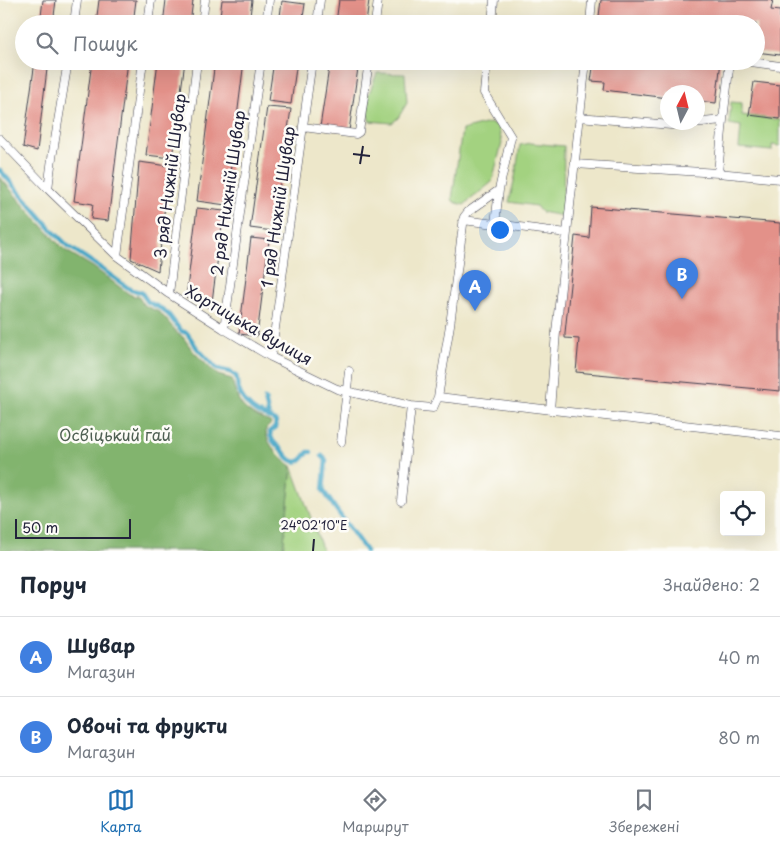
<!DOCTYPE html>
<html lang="uk">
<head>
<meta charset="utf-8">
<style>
  body { margin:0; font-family:"Playpen Sans",sans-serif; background:#f6f6f7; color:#1f2937 }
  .controls { position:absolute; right:15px; bottom:15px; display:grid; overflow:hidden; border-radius:5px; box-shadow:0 5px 20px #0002 }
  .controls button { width:45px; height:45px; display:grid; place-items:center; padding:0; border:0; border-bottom:1px solid #e0e1e3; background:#fff; color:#1f2937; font:25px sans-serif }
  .compass { position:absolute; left:660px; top:85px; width:45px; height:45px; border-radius:50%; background:#fff; box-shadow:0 5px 20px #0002; rotate:7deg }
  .scale { position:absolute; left:15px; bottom:12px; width:116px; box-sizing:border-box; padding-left:5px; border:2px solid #22223b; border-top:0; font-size:14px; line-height:18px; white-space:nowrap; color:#22223b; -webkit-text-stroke:4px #fdfcf7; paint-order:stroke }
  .you { position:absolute; left:499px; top:229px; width:18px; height:18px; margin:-12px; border:4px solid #fff; border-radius:50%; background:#1a73e8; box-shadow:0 0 0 8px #1a73e833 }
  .badge { display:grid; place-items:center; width:32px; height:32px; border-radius:50%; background:#1f6fb2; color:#fff; font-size:16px; font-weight:700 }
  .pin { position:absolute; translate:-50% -41px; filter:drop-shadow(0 1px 2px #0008) }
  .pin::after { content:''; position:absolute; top:26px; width:18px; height:15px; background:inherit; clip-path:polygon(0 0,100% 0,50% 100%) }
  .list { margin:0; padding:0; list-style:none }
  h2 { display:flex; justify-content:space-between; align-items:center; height:65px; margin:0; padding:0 20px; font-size:21px }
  h2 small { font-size:16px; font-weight:400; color:#747a83 }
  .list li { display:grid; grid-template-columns:32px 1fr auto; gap:15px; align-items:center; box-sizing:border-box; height:80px; padding:0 20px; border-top:1px solid #e0e1e3 }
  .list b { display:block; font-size:19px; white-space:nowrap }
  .list p { margin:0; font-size:16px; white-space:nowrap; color:#747a83 }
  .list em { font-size:16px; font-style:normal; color:#747a83 }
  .icon { flex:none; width:28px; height:28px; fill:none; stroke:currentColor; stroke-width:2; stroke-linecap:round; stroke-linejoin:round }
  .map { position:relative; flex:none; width:780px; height:551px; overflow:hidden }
  .search { position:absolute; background:#fff; box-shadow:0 5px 20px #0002; left:15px; right:15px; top:15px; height:55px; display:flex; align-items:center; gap:12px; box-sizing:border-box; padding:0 18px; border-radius:28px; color:#747a83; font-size:19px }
  .sheet { height:225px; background:#fff }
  nav { display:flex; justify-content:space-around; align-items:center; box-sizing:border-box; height:70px; border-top:1px solid #e0e1e3; background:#fff; font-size:14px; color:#747a83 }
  nav a { display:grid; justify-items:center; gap:2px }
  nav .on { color:#1f6fb2 }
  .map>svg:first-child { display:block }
</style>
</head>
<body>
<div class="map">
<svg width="780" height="551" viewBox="0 0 780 551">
  <rect width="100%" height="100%" fill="#fdfcf7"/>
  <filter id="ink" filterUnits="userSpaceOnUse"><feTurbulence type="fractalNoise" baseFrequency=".02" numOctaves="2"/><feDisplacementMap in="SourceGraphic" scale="10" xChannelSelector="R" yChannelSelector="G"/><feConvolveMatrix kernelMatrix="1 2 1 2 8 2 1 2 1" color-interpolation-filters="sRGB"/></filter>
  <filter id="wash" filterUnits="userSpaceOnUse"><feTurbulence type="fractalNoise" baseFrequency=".0096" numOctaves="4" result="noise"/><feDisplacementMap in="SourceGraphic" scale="20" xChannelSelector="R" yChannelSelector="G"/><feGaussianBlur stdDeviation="1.12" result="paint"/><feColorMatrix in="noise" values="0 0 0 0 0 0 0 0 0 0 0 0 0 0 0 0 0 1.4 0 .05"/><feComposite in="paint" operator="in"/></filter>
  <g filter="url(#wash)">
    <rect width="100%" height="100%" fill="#ede7ca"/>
    <!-- green -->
    <path fill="#a3d280" stroke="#627a5e" d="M377,73L405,74L407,103L398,118L392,123L369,121L368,96Z
      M731,102L742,103V115L780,120V146L772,145V151L739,148L741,126L729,124Z
      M488,123L498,125L502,143L492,182L464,205L454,202L452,199L462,130Z
      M530,143L564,146L563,216L541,212L536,206L509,202L515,177L520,145Z
      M292,466L323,551H283Z"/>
    <!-- forest -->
    <path fill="#82b46e" stroke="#526b54" d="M0,177L21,202L56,241L65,250L93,267L129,294L134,296H138L143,304L148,307L159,312L165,318L178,334L183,337L193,351L212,370L218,375L232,379C238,406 244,412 270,422L271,424L266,429C265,443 281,459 292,466L283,551H0Z"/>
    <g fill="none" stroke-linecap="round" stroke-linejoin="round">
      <!-- stream -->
      <path stroke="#48a7c7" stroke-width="4.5" d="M0,170L52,230L68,246L95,264L131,290L141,292L148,302L162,309L169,315L181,331L187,333L197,348L217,369L230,372L236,376C238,380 237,384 238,388C241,398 249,408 258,413C265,416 271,417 276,422L275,428L270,431C270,441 277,445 283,451C287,456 292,464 299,461C303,460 305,455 308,452H311
        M265,399L269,417
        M322,456L326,460L323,490L335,508L366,551"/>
    </g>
    <g id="blocks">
      <!-- building -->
      <path fill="#e39189" d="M43,0H56L53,24H40Z
        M99,0H136L133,24H96Z
        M166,0H193L190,24H163Z
        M222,0H252L249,24H219Z
        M339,0H369L366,24L336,23Z
        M601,0H773L771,10L780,11V55L756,52V24H598Z
        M282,1L305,4L302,24H279Z
        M35,61H48L37,151L23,147Z
        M92,61H128L108,221L91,219L93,204L74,201Z
        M158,61H185L172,158L146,155Z
        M215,61H244L226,205L197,201Z
        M274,61H297L291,104L268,101Z
        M330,61H359L349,131L320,127Z
        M594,61H721L716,103L698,101V92H668V98L604,90L605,82L591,81Z
        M754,82L780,85V119L749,115Z
        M267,107L291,109L273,231L250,228Z
        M139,162L169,166L158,271L131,259Z
        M591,207L780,223V391L576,372L579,339L565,338V333L575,236L589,238Z
        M197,208L224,211L211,309L186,297Z
        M251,238L269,240L257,336L239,334Z"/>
    </g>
  </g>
  <g filter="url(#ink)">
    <use href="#blocks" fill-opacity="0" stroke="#404050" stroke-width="1"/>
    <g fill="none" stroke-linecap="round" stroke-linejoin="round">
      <defs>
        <path id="service" d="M74,24L77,0
          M148,24L151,0
          M202,24L205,0
          M266,24L269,0
          M317,24L320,0
          M375,24L378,0
          M492,24L494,0
          M590,24L592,0
          M744,61L780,66
          M579,117L671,125L723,120L718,173
          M723,120L730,61
          M303,127L356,134L359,132L369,61
          M0,139L48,189L117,256L169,294L224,329L271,357L337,389L411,406L433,408L438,397L450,325L464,217L468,212L499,190L511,137L484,93L487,61
          M575,164L718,173L780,179
          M48,189L52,158L68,61
          M463,220L567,233
          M495,224L499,190
          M117,256L143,61
          M169,294L197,61
          M224,329L261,61
          M271,357L312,61
          M438,397L780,436
          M550,410L556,332L586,61
          M341,442L349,371
          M401,501L411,406"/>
      </defs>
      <!-- service casing -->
      <use href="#service" stroke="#404050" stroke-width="9"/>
      <!-- service -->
      <use href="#service" stroke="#fff" stroke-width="8"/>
    </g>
  </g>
  <!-- ticks -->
  <path fill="none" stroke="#22223b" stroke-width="2" d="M353,154L370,156M360,164L363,146M313,551L314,539"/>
  <g text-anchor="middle" stroke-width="5" stroke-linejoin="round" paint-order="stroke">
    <!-- street labels -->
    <g font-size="16" fill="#22223b" stroke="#fdfcf7">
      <text transform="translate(170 176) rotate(-83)" y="6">3 ряд Нижній Шувар</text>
      <text transform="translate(228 193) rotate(-82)" y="6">2 ряд Нижній Шувар</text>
      <text transform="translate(278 207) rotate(-82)" y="6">1 ряд Нижній Шувар</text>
      <text transform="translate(249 325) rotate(30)" y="6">Хортицька вулиця</text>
    </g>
    <!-- park labels -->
    <g font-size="16" fill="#4f6053" stroke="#fdfcf7">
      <text x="115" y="441">Освіцький гай</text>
    </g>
  </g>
  <g font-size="12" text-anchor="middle" fill="#22223b" stroke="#fdfcf7" stroke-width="5" stroke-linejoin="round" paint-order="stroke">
    <text x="314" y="530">24°02'10"E</text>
  </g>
</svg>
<div class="controls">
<button><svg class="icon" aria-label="locate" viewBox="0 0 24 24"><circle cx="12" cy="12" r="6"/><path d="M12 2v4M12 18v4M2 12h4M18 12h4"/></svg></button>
</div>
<svg class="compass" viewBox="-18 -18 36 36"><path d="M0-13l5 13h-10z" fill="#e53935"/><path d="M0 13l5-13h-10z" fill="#747a83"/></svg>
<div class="scale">50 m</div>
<div class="you"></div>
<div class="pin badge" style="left:475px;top:311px;background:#3f7fe0">A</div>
<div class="pin badge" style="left:682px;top:299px;background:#3f7fe0">B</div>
<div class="search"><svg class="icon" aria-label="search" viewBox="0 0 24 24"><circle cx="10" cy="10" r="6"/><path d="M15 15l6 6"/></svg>Пошук</div>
</div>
<section class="sheet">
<h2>Поруч<small>Знайдено: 2</small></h2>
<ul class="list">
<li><span class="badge" style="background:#3f7fe0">A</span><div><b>Шувар</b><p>Магазин</p></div><em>40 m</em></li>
<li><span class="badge" style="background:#3f7fe0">B</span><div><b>Овочі та фрукти</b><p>Магазин</p></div><em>80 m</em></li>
</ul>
</section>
<nav>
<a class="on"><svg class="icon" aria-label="map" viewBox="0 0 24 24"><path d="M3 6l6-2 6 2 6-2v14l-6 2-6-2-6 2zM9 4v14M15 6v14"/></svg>Карта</a>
<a><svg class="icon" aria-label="directions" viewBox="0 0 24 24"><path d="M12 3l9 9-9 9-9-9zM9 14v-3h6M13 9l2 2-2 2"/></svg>Маршрут</a>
<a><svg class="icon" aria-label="saved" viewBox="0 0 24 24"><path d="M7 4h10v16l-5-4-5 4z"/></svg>Збережені</a>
</nav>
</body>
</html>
